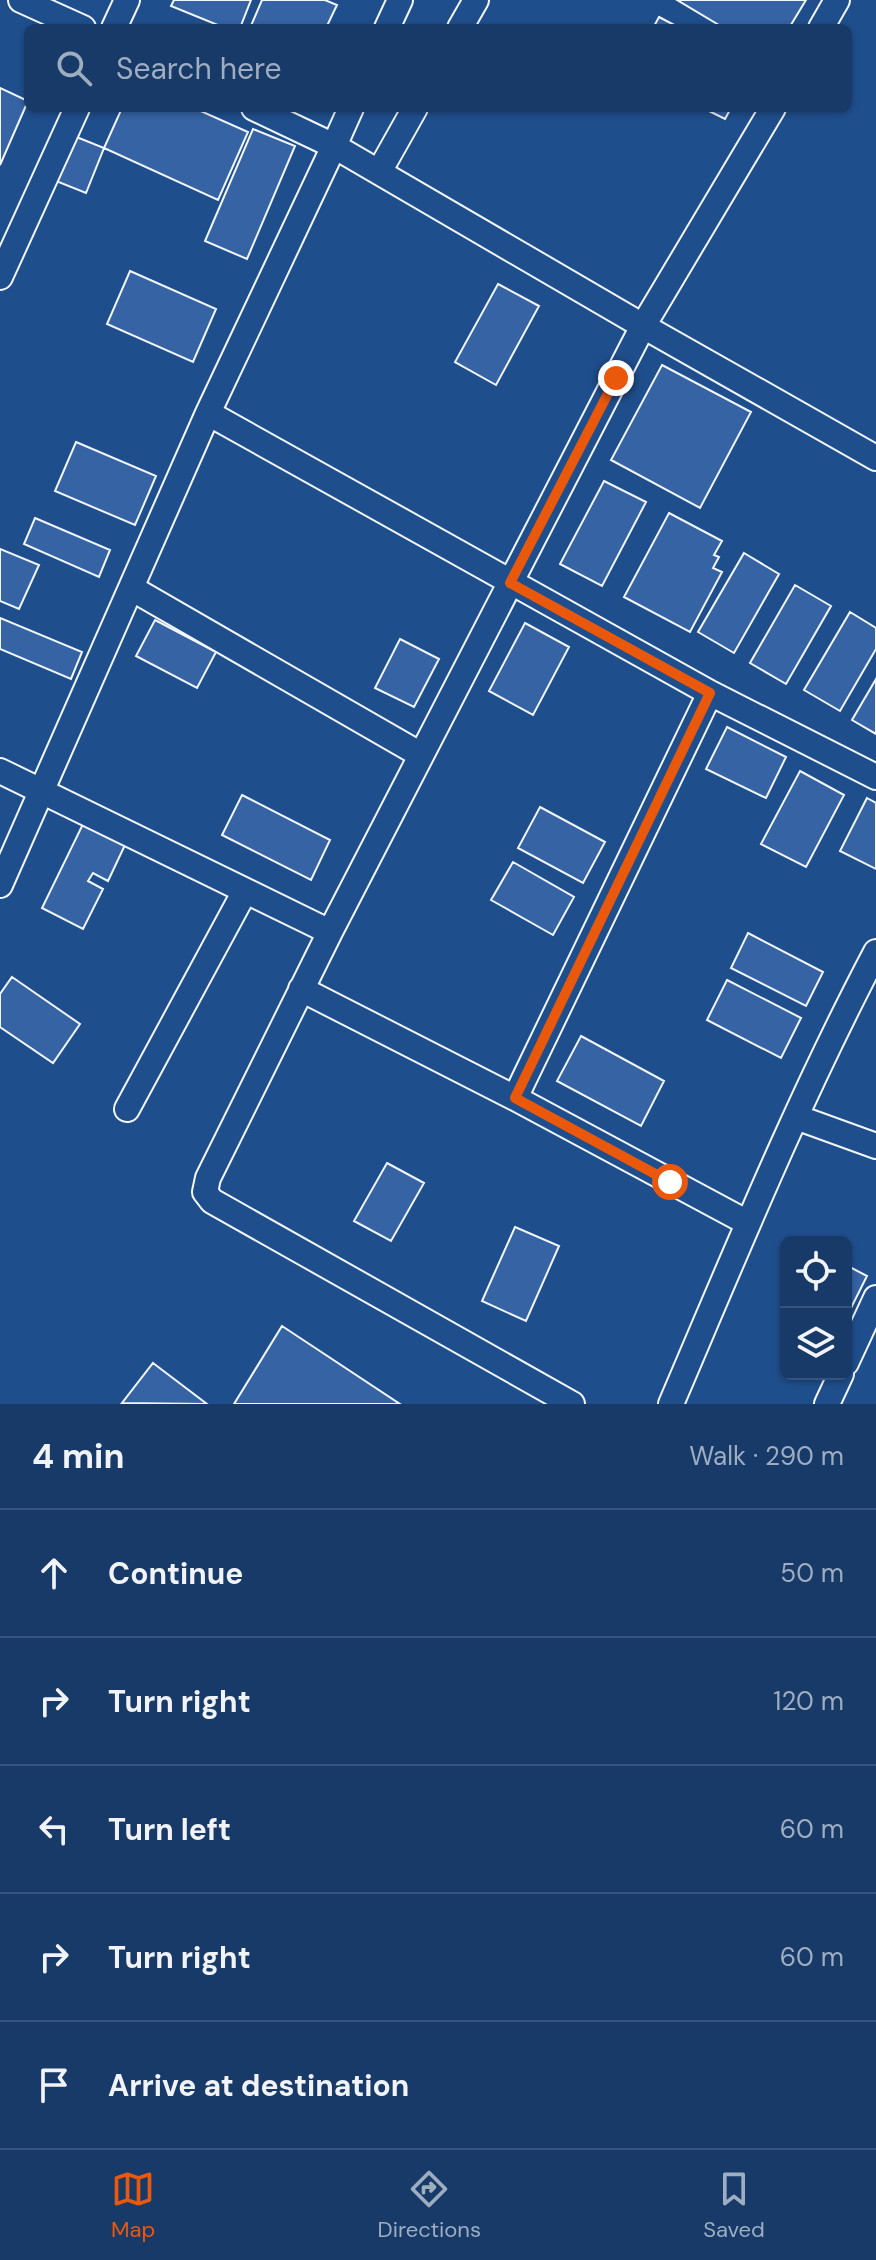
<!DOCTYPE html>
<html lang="en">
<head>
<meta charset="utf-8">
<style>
  body { margin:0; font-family:"DM Sans",sans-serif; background:#20416f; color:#f1f3f6 }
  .controls { position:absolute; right:24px; bottom:24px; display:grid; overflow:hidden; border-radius:12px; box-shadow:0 2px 6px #0004 }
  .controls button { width:72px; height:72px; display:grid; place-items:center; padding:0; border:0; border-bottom:2px solid #36547d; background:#173a69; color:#f1f3f6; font:40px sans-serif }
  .stop { position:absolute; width:24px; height:24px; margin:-18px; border:6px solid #ea580c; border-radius:50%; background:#fff }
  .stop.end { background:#ea580c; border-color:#fff; box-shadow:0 2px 8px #0008 }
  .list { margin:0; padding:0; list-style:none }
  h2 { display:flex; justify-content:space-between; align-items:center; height:104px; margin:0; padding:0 32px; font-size:34px }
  h2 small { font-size:26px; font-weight:400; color:#9eadc0 }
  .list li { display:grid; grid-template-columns:52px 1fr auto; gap:24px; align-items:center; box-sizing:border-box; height:128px; padding:0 32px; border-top:2px solid #36547d }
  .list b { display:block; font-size:30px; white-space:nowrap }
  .list em { font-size:26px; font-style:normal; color:#9eadc0 }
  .icon { flex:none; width:44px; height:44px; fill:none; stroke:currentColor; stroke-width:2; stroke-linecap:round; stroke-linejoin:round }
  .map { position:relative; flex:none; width:876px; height:1404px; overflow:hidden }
  .search { position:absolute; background:#173a69; box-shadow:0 2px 6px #0004; left:24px; right:24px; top:24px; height:88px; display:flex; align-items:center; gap:20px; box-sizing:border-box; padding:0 28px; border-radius:12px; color:#9eadc0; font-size:30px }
  .sheet { height:744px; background:#173a69 }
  nav { display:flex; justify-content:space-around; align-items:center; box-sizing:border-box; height:112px; border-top:2px solid #36547d; background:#173a69; font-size:22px; color:#9eadc0 }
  nav a { display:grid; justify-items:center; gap:4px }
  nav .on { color:#ea580c }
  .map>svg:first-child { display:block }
</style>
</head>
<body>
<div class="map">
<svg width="876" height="1404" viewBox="0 0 876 1404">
  <rect width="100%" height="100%" fill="#1f4e8c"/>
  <!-- building -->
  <path fill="#3563a3" stroke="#f2f6ff" stroke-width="2" d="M174,0H251L240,28H225L171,6Z
    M262,0H325L337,5L326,28H250Z
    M677,0H806L789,28H724Z
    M659,17L680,28H653Z
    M0,88L28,101L0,165Z
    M122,108H194L248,132L218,200L104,148Z
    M703,108H731L725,119Z
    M253,129L295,146L247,259L205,241Z
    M74,136L104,148L86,193L56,181Z
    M130,271L216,309L193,362L107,324Z
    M498,284L539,306L496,385L455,362Z
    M662,365L751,412L700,508L611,460Z
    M76,442L156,476L135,525L55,491Z
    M604,481L646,502L602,586L560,564Z
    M669,513L722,541L714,555L719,557L713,568L722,572L690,632L624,597Z
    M35,518L110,550L99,577L24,544Z
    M0,549L39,565L19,609L0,601Z
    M744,553L779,574L734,653L698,632Z
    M795,585L831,606L786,684L750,663Z
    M850,612L876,628V649L840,711L804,690Z
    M0,618L82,652L71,679L0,649Z
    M155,620L216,652L197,688L136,656Z
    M525,623L569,647L533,715L489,691Z
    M400,639L439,659L414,707L375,688Z
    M876,679V734L852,720Z
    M727,727L786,757L766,798L706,769Z
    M800,771L844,795L806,867L761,844Z
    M242,795L330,840L311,880L222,835Z
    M867,798L876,803V869L840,851Z
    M540,807L605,842L583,883L518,848Z
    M83,824L125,845L108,881L93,873L88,881L103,889L83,929L42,908Z
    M513,862L574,897L553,935L491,900Z
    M748,933L823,972L806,1006L731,968Z
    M12,977L80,1024L53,1063L0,1027V994Z
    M727,980L801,1018L781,1058L707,1020Z
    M581,1036L664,1081L641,1126L557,1081Z
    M387,1163L424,1183L391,1241L354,1221Z
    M515,1227L559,1246L526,1321L482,1301Z
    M846,1265L867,1276L846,1318Z
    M282,1326L400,1404H234Z
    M153,1363L207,1404L122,1403Z"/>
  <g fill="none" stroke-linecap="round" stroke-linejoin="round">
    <defs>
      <path id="minor" d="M21,0L83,28
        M114,28L127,0
        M387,28L400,0
        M460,28L476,0
        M821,28L837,0
        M254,108L334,146L351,108
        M379,172L415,108
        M0,277L77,108
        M208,413L710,693L876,777
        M131,588L421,755
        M0,771L330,932
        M0,885L208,413L334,146L643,326L876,458
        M301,989L515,1098L710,693
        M515,1098L748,1223
        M127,1109L245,891
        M796,1117L876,1146
        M846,1363L876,1298
        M572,1404L212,1201L205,1192L208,1178L330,932L643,326L773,108
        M671,1404C736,1252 799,1098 876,952
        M827,1404L841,1374"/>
    </defs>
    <!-- minor casing -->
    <use href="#minor" stroke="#f2f6ff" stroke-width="28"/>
    <!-- minor -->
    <use href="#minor" stroke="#1f4e8c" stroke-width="24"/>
  </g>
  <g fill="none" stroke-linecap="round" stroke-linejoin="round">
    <!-- route -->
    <path stroke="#ea580c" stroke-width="10" d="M616,378L510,583L710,693L515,1098L670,1182"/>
  </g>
</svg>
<div class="controls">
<button><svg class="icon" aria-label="locate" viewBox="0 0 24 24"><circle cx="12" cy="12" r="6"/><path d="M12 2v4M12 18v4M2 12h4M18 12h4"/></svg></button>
<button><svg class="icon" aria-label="layers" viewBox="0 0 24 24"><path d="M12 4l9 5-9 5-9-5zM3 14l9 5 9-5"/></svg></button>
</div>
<div class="stop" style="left:670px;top:1182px"></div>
<div class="stop end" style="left:616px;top:378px"></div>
<div class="search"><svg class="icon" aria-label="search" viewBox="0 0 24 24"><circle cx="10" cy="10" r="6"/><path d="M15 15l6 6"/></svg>Search here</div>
</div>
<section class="sheet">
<h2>4 min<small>Walk · 290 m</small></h2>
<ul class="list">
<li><svg class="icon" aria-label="ahead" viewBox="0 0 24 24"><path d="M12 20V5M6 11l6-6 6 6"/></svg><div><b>Continue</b></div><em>50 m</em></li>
<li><svg class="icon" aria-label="right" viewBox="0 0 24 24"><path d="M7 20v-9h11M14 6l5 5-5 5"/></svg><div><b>Turn right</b></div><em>120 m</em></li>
<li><svg class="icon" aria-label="left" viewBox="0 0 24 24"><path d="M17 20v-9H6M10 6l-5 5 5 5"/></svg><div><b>Turn left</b></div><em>60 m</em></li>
<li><svg class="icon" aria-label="right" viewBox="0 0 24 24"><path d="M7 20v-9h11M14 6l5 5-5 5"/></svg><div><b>Turn right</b></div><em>60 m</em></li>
<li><svg class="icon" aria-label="arrive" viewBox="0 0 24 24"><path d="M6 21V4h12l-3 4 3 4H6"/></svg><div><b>Arrive at destination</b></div></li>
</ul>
</section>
<nav>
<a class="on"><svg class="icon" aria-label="map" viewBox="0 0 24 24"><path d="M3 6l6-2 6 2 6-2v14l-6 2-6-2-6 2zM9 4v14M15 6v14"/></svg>Map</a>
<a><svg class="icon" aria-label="directions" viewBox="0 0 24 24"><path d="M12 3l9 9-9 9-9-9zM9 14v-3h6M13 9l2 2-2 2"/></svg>Directions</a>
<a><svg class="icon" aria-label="saved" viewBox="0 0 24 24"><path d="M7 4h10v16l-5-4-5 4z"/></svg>Saved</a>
</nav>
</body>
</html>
